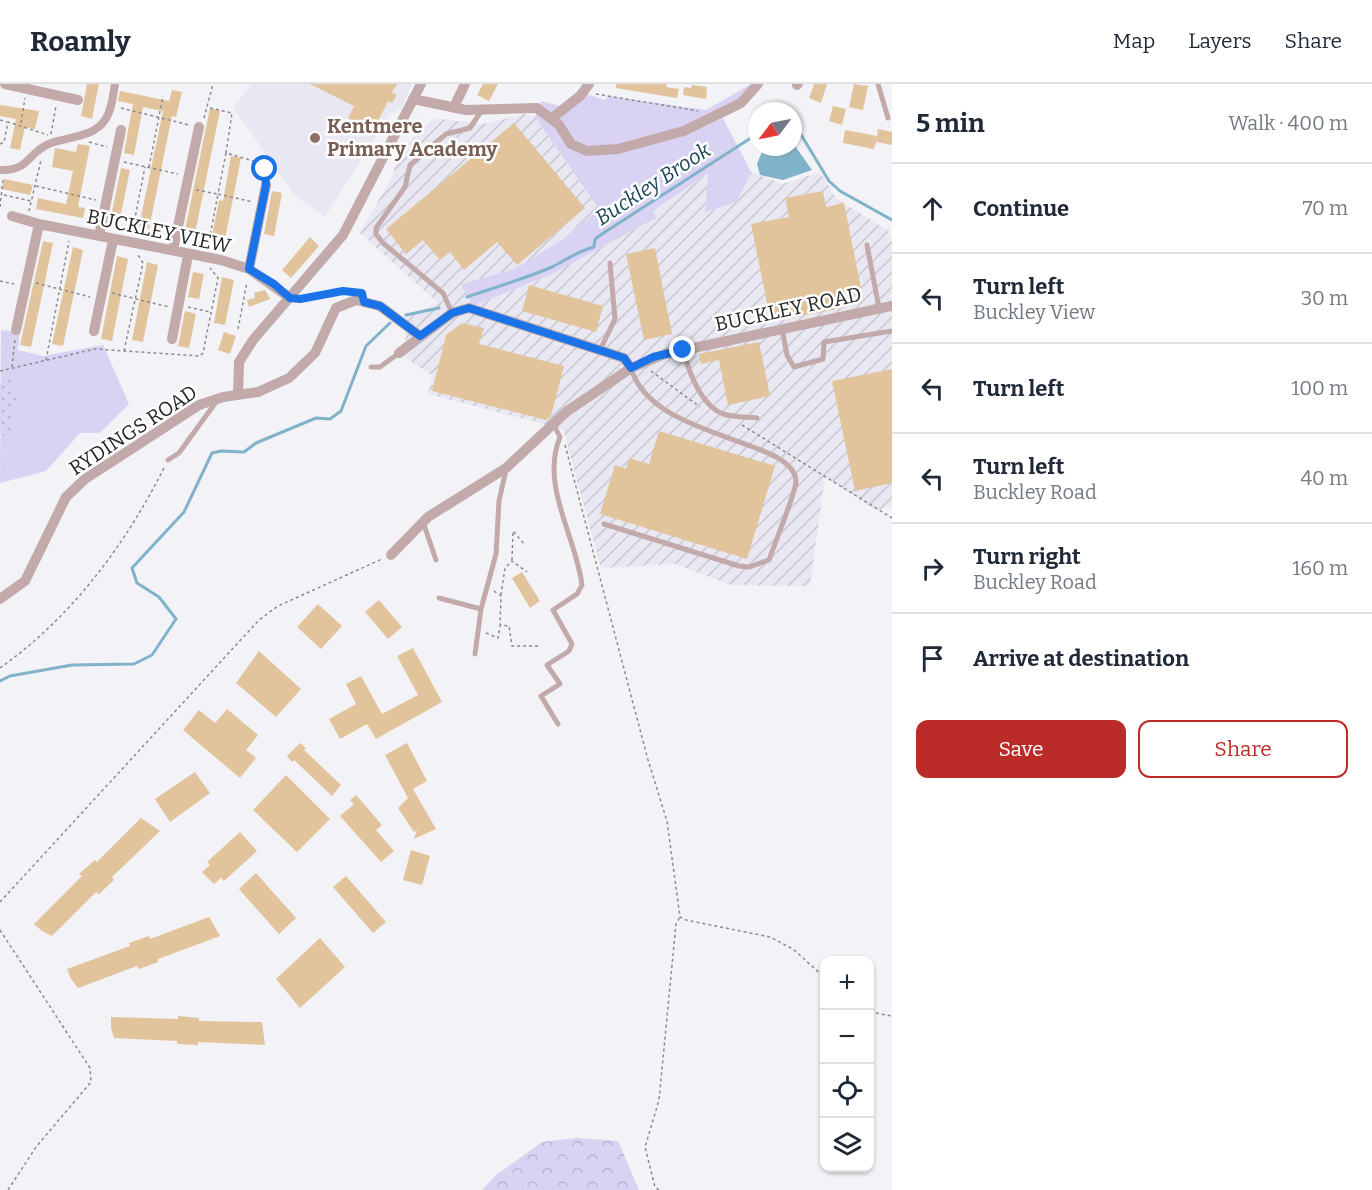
<!DOCTYPE html>
<html lang="en">
<head>
<meta charset="utf-8">
<style>
  body { margin:0; font-family:Bitter,serif; background:#f2f2f3; color:#1f2937 }
  .controls { position:absolute; right:18px; bottom:18px; display:grid; overflow:hidden; border-radius:12px; box-shadow:0 2px 4px #0004 }
  .controls button { width:54px; height:54px; display:grid; place-items:center; padding:0; border:0; border-bottom:2px solid #e0e1e3; background:#fff; color:#1f2937; font:30px sans-serif }
  .compass { position:absolute; left:748px; top:18px; width:54px; height:54px; border-radius:50%; background:#fff; box-shadow:0 2px 4px #0004; rotate:238deg }
  .stop { position:absolute; width:18px; height:18px; margin:-14px; border:4px solid #1a73e8; border-radius:50%; background:#fff }
  .stop.end { background:#1a73e8; border-color:#fff; box-shadow:0 2px 6px #0008 }
  .list { margin:0; padding:0; list-style:none }
  h2 { display:flex; justify-content:space-between; align-items:center; height:78px; margin:0; padding:0 24px; font-size:26px }
  h2 small { font-size:20px; font-weight:400; color:#747a83 }
  .list li { display:grid; grid-template-columns:39px 1fr auto; gap:18px; align-items:center; box-sizing:border-box; height:90px; padding:0 24px; border-top:2px solid #e0e1e3 }
  .list b { display:block; font-size:22px; white-space:nowrap }
  .list p { margin:0; font-size:20px; white-space:nowrap; color:#747a83 }
  .list em { font-size:20px; font-style:normal; color:#747a83 }
  .actions { display:flex; gap:12px; padding:18px 24px }
  .actions a { flex:1; padding:14px 0; border:2px solid #bb2c28; border-radius:12px; text-align:center; font-size:21px; color:#bb2c28 }
  .actions .main { background:#bb2c28; color:#fff }
  .icon { flex:none; width:33px; height:33px; fill:none; stroke:currentColor; stroke-width:2; stroke-linecap:round; stroke-linejoin:round }
  .map { position:relative; flex:none; width:892px; height:1106px; overflow:hidden }
  header { display:flex; align-items:center; gap:36px; box-sizing:border-box; height:84px; padding:0 30px; background:#fff; border-bottom:2px solid #e0e1e3 }
  header strong { font-size:28px }
  nav { display:flex; gap:33px; margin-inline-start:auto; font-size:21px }
  main { display:flex }
  aside { flex:1; background:#fff }
  .map>svg:first-child { display:block }
</style>
</head>
<body>
<header>
<strong>Roamly</strong>
<nav><a>Map</a><a>Layers</a><a>Share</a></nav>
</header>
<main>
<div class="map">
<svg width="892" height="1106" viewBox="0 0 892 1106">
  <defs>
    <pattern id="industrial-furrows" width="10" height="10" patternUnits="userSpaceOnUse" patternTransform="scale(1.5)"><rect width="10" height="10" fill="#e9e7f2"/><path d="M-1 1l2-2M0 10L10 0M9 11l2-2" fill="none" stroke="#c8c6cf"/></pattern>
    <pattern id="forest-crowns" width="20" height="18" patternUnits="userSpaceOnUse" patternTransform="scale(1.5)"><rect width="20" height="18" fill="#d9d2f2"/><path d="M2 6a3 3 0 1 1 6 0M12 15a3 3 0 1 1 6 0" fill="none" stroke="#bab4cf"/></pattern>
    <pattern id="park-dots" width="8" height="8" patternUnits="userSpaceOnUse" patternTransform="scale(1.5)"><rect width="8" height="8" fill="#d9d2f2"/><path d="M2 2h.1M6 6h.1" fill="none" stroke="#bab4cf" stroke-width="1.8" stroke-linecap="round"/></pattern>
  </defs>
  <rect width="100%" height="100%" fill="#f3f2f6"/>
  <!-- built -->
  <path fill="#e9e7f2" d="M252,0H412L401,25L391,29L325,133L295,112L233,23Z"/>
  <!-- industrial -->
  <path fill="url(#industrial-furrows)" d="M524,30L535,33L599,125L563,155L515,186L462,200L473,222L552,190L655,134L653,127L708,89L705,128L737,118L751,88L782,100L820,88L837,115L889,147L892,158V423L875,426L825,392L810,502L731,501L675,480L601,484L563,345L428,310L432,291L405,274L406,232L438,219L360,149L393,91L397,69L434,34L483,40Z"/>
  <!-- grass -->
  <path fill="#d9d2f2" d="M751,0L739,17L687,51L723,34L751,88L737,118L705,128L708,89L653,127L656,134L552,190L473,222L461,200L515,185L563,155L599,125L535,33L541,17L571,25L587,10L605,16L608,12L706,26Z
    M1,246L20,248L18,266L43,272L103,261L129,320L100,349H80L46,387L0,399Z"/>
  <!-- forest -->
  <path fill="url(#forest-crowns)" d="M577,1054L618,1057L639,1106H482L495,1092L542,1058Z"/>
  <!-- park -->
  <path fill="url(#park-dots)" d="M13,295L16,316L9,352H3V343H0V299Z"/>
  <!-- water -->
  <path fill="#80b3ca" d="M793,59L812,86L783,96L760,91L757,80L764,63H793Z"/>
  <g fill="none" stroke-linecap="round" stroke-linejoin="round">
    <!-- stream -->
    <path stroke="#80b3ca" stroke-width="3" d="M793,44L800,49L829,97L840,107L892,136
      M467,213C496,203 524,195 552,183C566,176 578,167 594,163L595,155L605,148L757,50
      M406,231L439,224
      M0,597L10,592L72,581L134,580L152,571L176,535L159,513L137,499L132,484L184,428L212,369L221,367L244,368L256,359L316,334L330,335L341,327L366,262L390,239"/>
  </g>
  <!-- building -->
  <path fill="#e1c49b" d="M87,0H99L92,35L81,32Z
    M310,0H397L392,8L397,11L392,19L388,17L373,47L348,34L354,22Z
    M483,0H498L489,17L477,11Z
    M616,0H667L666,3L679,5L677,14L616,4Z
    M814,0H827L821,19L809,14Z
    M854,0L868,2L863,26L849,23Z
    M692,1L707,3L706,15L683,11L684,3L691,4Z
    M172,6L182,8L176,33L172,32L149,145L139,142L163,27L143,23L134,71L124,69L133,20L118,17L120,7L169,17Z
    M0,21L39,27L35,45L25,43L20,66L10,64L16,35L0,32Z
    M833,22L846,25L842,41L829,37Z
    M210,24L220,27L194,154L184,151Z
    M514,39L585,124L517,181L497,158L464,186L450,168L440,176L423,156L406,170L386,145Z
    M878,45L892,48V61L876,58L874,65L843,59L845,46L877,52Z
    M78,60L90,62L78,123L85,124L83,134L36,125L38,114L66,120L73,87L52,83L55,64L76,68Z
    M231,72L241,74L224,160L211,157L219,116L223,117Z
    M121,84L130,86L119,139L110,137Z
    M4,95L33,101L30,111L2,105Z
    M272,107L282,109L274,152L264,150Z
    M823,107L826,123L844,119L861,204L844,208L847,223L771,238L751,140L789,133L785,114Z
    M310,153L319,162L291,194L282,186Z
    M43,157L53,159L31,263L20,261Z
    M73,163L83,166L63,262L52,260Z
    M655,164L672,250L644,256L626,170Z
    M117,172L128,175L112,257L101,255Z
    M147,178L158,181L143,258L132,256Z
    M193,188L204,190L199,215L188,213Z
    M222,193L234,196L225,241L214,239Z
    M529,201L603,222L596,248L522,227Z
    M265,206L270,215L249,223L247,216L255,214L254,209Z
    M185,227L196,230L189,264L178,262Z
    M462,239L484,244L479,260L564,282L551,332L546,336L432,307L446,251Z
    M224,248L236,252L230,270L218,266Z
    M759,258L770,312L728,321L719,276L701,280L699,270Z
    M892,285V399L855,407L832,297Z
    M659,347L775,382L747,475L600,430L615,381L626,385L629,374L649,380Z
    M522,488L540,517L530,524L512,494Z
    M379,516L402,543L388,555L365,528Z
    M318,520L342,542L321,565L297,543Z
    M413,564L442,618L376,655L367,640L340,655L329,635L356,620L346,600L361,592L382,630L418,611L397,572Z
    M259,567L301,605L276,633L236,599Z
    M227,625L258,651L246,666L256,674L240,694L183,646L199,626L215,639Z
    M300,659L306,664L304,666L341,701L332,712L294,676L292,678L287,672Z
    M407,659L427,697L413,705L436,745L414,755L417,746L414,748L398,724L408,714L385,671Z
    M195,688L210,709L170,738L155,715Z
    M286,691L330,735L297,768L253,726Z
    M356,711L382,741L376,746L394,767L381,778L340,732L354,720L350,716Z
    M141,734L160,747L112,793L114,796L99,810L96,808L52,852L42,847L34,840L82,792L79,790L95,776L97,778Z
    M240,748L257,767L224,797L221,794L214,800L202,788L210,781L207,778Z
    M411,766L430,772L422,801L403,796Z
    M256,789L296,834L279,850L239,805Z
    M346,792L386,838L373,849L333,803Z
    M209,833L220,852L158,875V878L139,885L137,882L78,904L71,895L67,885L130,862L129,859L149,852L150,855Z
    M320,854L345,883L300,924L276,895Z
    M178,932L199,934V937L262,938L265,961L198,958V961L177,960V957L114,954L111,944V933L178,935Z"/>
  <g fill="none" stroke-linecap="round" stroke-linejoin="round">
    <!-- path -->
    <path stroke="#8b8a8d" stroke-width="1.5" stroke-dasharray="3 3" stroke-linecap="butt" d="M596,10L698,27
      M121,24L189,41
      M210,24L232,29L226,69L257,78L267,91
      M204,34L213,0
      M0,36L7,38
      M21,39L25,14
      M51,50L56,22
      M89,58L107,63
      M0,60L4,58L8,38L48,51
      M226,69L218,110L253,118
      M124,78L178,90
      M149,83L163,12
      M36,102L96,116
      M196,106L218,110L208,163
      M4,111L31,117
      M0,123L3,95
      M29,127L41,76
      M132,149L145,83
      M0,197L14,200
      M36,199L90,213
      M112,209L169,223
      M303,215L348,207
      M188,223L210,228
      M238,245L247,198
      M124,267L143,179L138,171
      M46,276L69,157
      M12,283L15,255
      M0,287L95,265L200,272L203,269L218,194L210,184
      M651,287L700,323
      M742,341L892,434
      M565,361L648,676L667,737L680,833L686,836L770,853L793,865L824,893
      M512,476L513,447L525,461
      M494,507L501,512L500,541L509,542L512,562H539
      M501,511L505,484L512,477L527,488
      M486,549L498,554L500,542
      M0,584C72,533 126,460 165,382
      M0,818L259,536L278,522L382,475
      M0,846L90,984L91,998L36,1063L8,1106
      M870,928L892,932
      M659,1106L655,1103L645,1063L659,1016L676,840L680,833"/>
    <!-- service -->
    <path stroke="#c2aaaa" stroke-width="5" d="M878,0L888,34
      M867,161L879,224
      M452,229L443,209L383,159L376,150V144L405,103L410,81L446,50L470,44L482,26
      M782,245L787,271L794,283L823,275L824,258L892,247
      M600,266L615,235L610,179
      M683,266C689,288 700,321 723,330C733,333 746,333 757,334
      M371,283H380L399,269
      M554,341L560,353C540,402 576,452 582,501L577,510L553,526L572,560L569,567L547,581L560,600L541,612L558,640
      M168,376L179,369L216,318
      M423,438L436,476
      M604,440L739,482L749,483L769,476C774,461 795,410 796,398C796,353 652,357 631,284
      M439,514L481,525
      M475,570L481,525L496,470L499,417L506,386"/>
    <!-- pedestrian -->
    <path stroke="#c2aaaa" stroke-width="8" d="M0,86C31,87 28,67 51,59C68,53 94,53 105,36C112,26 113,11 115,0"/>
    <!-- minor -->
    <path stroke="#c2aaaa" stroke-width="10" d="M5,0L78,16
      M797,1L798,0
      M413,15L466,26L537,24L559,41L571,60L587,67L618,65L684,47L741,19L758,0
      M454,23L465,0
      M551,35L580,12L589,0
      M12,132L39,140L221,176L249,185L290,214
      M99,152L121,46
      M173,166L199,43
      M249,185L266,101
      M16,246L39,140
      M94,247L113,156
      M172,255L188,171
      M399,269L452,229L469,224L624,274L631,284L665,270L892,222
      M238,311L239,278L253,256L343,151L421,0
      M391,471L428,433L506,384L566,328L631,284
      M0,515L25,497L66,413L85,395L199,321L223,313L258,308L289,294L315,269L336,224L356,216L380,222L420,252"/>
  </g>
  <g fill="none" stroke-linecap="round" stroke-linejoin="round">
    <!-- route -->
    <path stroke="#1a73e8" stroke-width="8" d="M265,85L266,101L249,185L274,200L290,214L300,215L343,207L362,209L364,218L380,222L420,252L452,229L469,224L624,274L631,284L653,273L683,266"/>
  </g>
  <!-- markers -->
  <circle fill="#8d6e63" stroke="#fff" stroke-width="2" cx="315" cy="54" r="6"/>
  <g text-anchor="middle" stroke-width="5" stroke-linejoin="round" paint-order="stroke">
    <!-- education labels -->
    <g font-size="20" font-weight="bold" fill="#785e54" stroke="#fff" text-anchor="start">
      <text x="327" y="49">Kentmere<tspan x="327" dy="23">Primary Academy</tspan></text>
    </g>
    <!-- street labels -->
    <g font-size="20" fill="#252526" stroke="#fff">
      <text transform="translate(159 147) rotate(12)" y="7">BUCKLEY VIEW</text>
      <text transform="translate(788 225) rotate(-12)" y="7">BUCKLEY ROAD</text>
      <text transform="translate(133 346) rotate(-33)" y="7">RYDINGS ROAD</text>
    </g>
    <!-- water labels -->
    <g font-size="21" font-style="italic" fill="#1a4657" stroke="#fff">
      <text transform="translate(653 100) rotate(-33)" y="7">Buckley Brook</text>
    </g>
  </g>
</svg>
<div class="controls">
<button>+</button>
<button>−</button>
<button><svg class="icon" aria-label="locate" viewBox="0 0 24 24"><circle cx="12" cy="12" r="6"/><path d="M12 2v4M12 18v4M2 12h4M18 12h4"/></svg></button>
<button><svg class="icon" aria-label="layers" viewBox="0 0 24 24"><path d="M12 4l9 5-9 5-9-5zM3 14l9 5 9-5"/></svg></button>
</div>
<svg class="compass" viewBox="-18 -18 36 36"><path d="M0-13l5 13h-10z" fill="#e53935"/><path d="M0 13l5-13h-10z" fill="#747a83"/></svg>
<div class="stop" style="left:265px;top:85px"></div>
<div class="stop end" style="left:683px;top:266px"></div>
</div>
<aside>
<h2>5 min<small>Walk · 400 m</small></h2>
<ul class="list">
<li><svg class="icon" aria-label="ahead" viewBox="0 0 24 24"><path d="M12 20V5M6 11l6-6 6 6"/></svg><div><b>Continue</b></div><em>70 m</em></li>
<li><svg class="icon" aria-label="left" viewBox="0 0 24 24"><path d="M17 20v-9H6M10 6l-5 5 5 5"/></svg><div><b>Turn left</b><p>Buckley View</p></div><em>30 m</em></li>
<li><svg class="icon" aria-label="left" viewBox="0 0 24 24"><path d="M17 20v-9H6M10 6l-5 5 5 5"/></svg><div><b>Turn left</b></div><em>100 m</em></li>
<li><svg class="icon" aria-label="left" viewBox="0 0 24 24"><path d="M17 20v-9H6M10 6l-5 5 5 5"/></svg><div><b>Turn left</b><p>Buckley Road</p></div><em>40 m</em></li>
<li><svg class="icon" aria-label="right" viewBox="0 0 24 24"><path d="M7 20v-9h11M14 6l5 5-5 5"/></svg><div><b>Turn right</b><p>Buckley Road</p></div><em>160 m</em></li>
<li><svg class="icon" aria-label="arrive" viewBox="0 0 24 24"><path d="M6 21V4h12l-3 4 3 4H6"/></svg><div><b>Arrive at destination</b></div></li>
</ul>
<div class="actions"><a class="main">Save</a><a>Share</a></div>
</aside>
</main>
</body>
</html>
